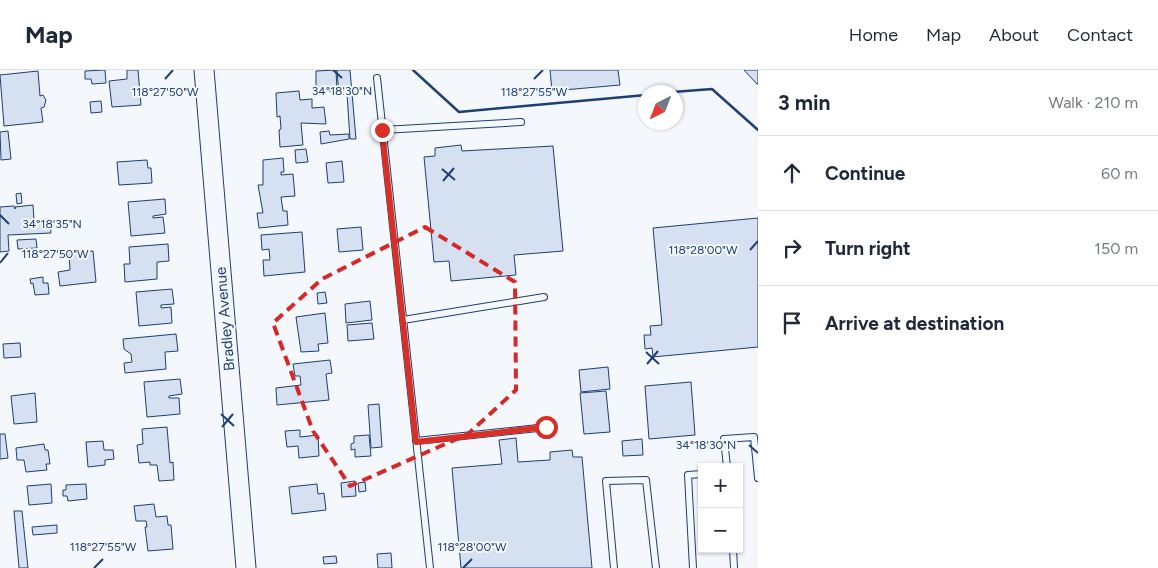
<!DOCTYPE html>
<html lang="en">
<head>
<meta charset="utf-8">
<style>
  body { margin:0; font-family:Figtree,sans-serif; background:#f6f6f7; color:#1f2937 }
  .controls { position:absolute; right:15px; bottom:15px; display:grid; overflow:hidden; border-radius:0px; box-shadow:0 1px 4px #0004 }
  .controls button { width:45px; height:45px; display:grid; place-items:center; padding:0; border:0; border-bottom:1px solid #e0e1e3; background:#fff; color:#1f2937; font:25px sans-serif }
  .compass { position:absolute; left:638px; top:15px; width:45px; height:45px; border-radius:50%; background:#fff; box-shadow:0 1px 4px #0004; rotate:222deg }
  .stop { position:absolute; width:15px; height:15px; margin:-11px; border:4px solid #d93025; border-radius:50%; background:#fff }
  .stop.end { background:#d93025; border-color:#fff; box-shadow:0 1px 5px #0008 }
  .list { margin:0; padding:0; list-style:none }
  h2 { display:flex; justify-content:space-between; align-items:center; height:65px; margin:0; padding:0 20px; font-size:21px }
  h2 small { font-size:16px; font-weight:400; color:#747a83 }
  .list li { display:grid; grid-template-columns:32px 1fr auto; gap:15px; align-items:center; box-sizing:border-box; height:75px; padding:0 20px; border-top:1px solid #e0e1e3 }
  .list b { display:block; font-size:19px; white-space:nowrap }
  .list em { font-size:16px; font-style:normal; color:#747a83 }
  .icon { flex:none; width:28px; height:28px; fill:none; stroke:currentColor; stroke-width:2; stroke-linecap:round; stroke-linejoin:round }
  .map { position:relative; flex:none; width:758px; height:498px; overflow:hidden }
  header { display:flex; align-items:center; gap:30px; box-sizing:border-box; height:70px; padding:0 25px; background:#fff; border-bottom:1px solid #e0e1e3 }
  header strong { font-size:24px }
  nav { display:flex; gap:28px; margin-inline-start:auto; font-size:18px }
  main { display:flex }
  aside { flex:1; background:#fff }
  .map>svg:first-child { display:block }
</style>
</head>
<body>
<header>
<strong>Map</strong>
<nav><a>Home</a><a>Map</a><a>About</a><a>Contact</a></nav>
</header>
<main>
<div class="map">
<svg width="758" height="498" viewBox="0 0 758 498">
  <rect width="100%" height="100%" fill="#f4f7fb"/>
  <!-- building -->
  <path fill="#d5e0f0" stroke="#1d3f73" d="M105,0L106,13L92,14L91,9H85V1Z
    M127,0H138L141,35L112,37L109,11L127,9Z
    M336,0L337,21L316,22V1Z
    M337,0H350L356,69H350L347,24L339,25Z
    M550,0H618L620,15L552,21Z
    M744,0H758V14H757Z
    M38,1L40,26L43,25L46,30L44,37L41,38L43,52L4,56L0,5Z
    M299,21L300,30L312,29V38L324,37L326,54L301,53L303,75L280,77L279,60L281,59L280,46L277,47L276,23Z
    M101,31L102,42L91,43L90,32Z
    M8,61L11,89L1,90L0,62Z
    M329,61L330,65L349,64V69L321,74L320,62Z
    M461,75L462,81L553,76L563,181L514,185L516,205L451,211L449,191L434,192L424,87L435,86V78Z
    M306,79L308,92L296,93L295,80Z
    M283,88L284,102H281V105L293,104L295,126L281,127L283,141H287L288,155L259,158L257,143H263L258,115H263V90Z
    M147,90L148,98H151L152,113L119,115L117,92Z
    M342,91L344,112L328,113L326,93Z
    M21,123L22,133L17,134L16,124Z
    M165,129L166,144L153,146V148L163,147L165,163L131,166L128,132Z
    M33,135L34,150L50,149L51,163L8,165L9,181L0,182V137L14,136L15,139V137Z
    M758,148V277L653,287L652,278L645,279L644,265H651L650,256L662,255L653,158Z
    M361,157L363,180L339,182L337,159Z
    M302,162L305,202L264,206L263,190H270L269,179L262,180L261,165Z
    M36,169L37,178L18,179L17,170Z
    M168,174L169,191L157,192V209L125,212L124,194H130L129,177Z
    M93,181L96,212L60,216L58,202L70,200L69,183Z
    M43,207V213H48L49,224L35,225L33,213L31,214L30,209Z
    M172,219L174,234L161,235V238L171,237L172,253L139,256L136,222Z
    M325,222L327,233L318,234L317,223Z
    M370,231L372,250L346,253L345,234Z
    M325,243L328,273L318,274L319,281L301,282L296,247Z
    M372,253L374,269L348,271L347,255Z
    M176,264L178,281L165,282L166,299L125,303L124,293L132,292L131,284L124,279L123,269Z
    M20,273L21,287L4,288L3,274Z
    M330,290L332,303L326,304L329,330L277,335L276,318L301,315L300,306H295L293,294Z
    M608,297L610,319L581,322L579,300Z
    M180,309L182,324L169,326V328H179L180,344L147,347L144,312Z
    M691,312L695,365L649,369L645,316Z
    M606,321L610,362L584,364L580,323Z
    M35,323L37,352L14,354L11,326Z
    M379,334L382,377L371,378L368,335Z
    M167,357L170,393L173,392L174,410L159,411L157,395H150V392L139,393L137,375L143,374L142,359Z
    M300,360V367L318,365L319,386L299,388L298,376L287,377L285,361Z
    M0,364H5L8,388L0,389Z
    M369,365L371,386L355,387V379L351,380V374L354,373V366Z
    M516,368L518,392L550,390V382L572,380L573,387H582L592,498H461L452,398L502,394L499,370Z
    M642,369L643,385L623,386L622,371Z
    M103,371L104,380H113L114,389L105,390V395L88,397L86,372Z
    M44,374L45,380H48L50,394H46L47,400L26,402L24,390H17L16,378Z
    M355,411L356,426L342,427L341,413Z
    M365,412L366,421L359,422L358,413Z
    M51,414L52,433L29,435L27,416Z
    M86,414L87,429L68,431L67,426H63V420H66V415Z
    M317,414L318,424L324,423L326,440L292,444L289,417Z
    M154,434L156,447L167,446L168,455H171L173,479L148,481L145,457H147L146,451H136L134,436Z
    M14,441H22L28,498H19Z
    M57,455V463L33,465L32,457Z
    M391,483L392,498H378L377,484Z
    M336,486L337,493L324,494L323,487Z"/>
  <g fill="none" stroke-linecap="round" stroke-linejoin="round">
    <defs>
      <path id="lane" d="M377,8L430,498
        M383,60L521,52
        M403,250L544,227
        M416,371L547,357
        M727,397L724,369L754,367L758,408
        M733,479L734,498
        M614,498L606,411L646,410L656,498
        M693,498L688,405L702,404"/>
      <path id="secondary" d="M204,0L246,498"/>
    </defs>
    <!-- lane casing -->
    <use href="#lane" stroke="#1d3f73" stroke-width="8"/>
    <!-- secondary casing -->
    <use href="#secondary" stroke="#1d3f73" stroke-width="21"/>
    <!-- lane -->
    <use href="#lane" stroke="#f4f7fb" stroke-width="6"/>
    <!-- secondary -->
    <use href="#secondary" stroke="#f4f7fb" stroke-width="19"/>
    <!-- wall -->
    <path stroke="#1d3f73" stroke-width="2.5" d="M413,0L459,42L646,25
      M673,22L712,19L758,60"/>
  </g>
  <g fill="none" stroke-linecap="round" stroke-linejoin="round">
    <!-- route -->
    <path stroke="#d93025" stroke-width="6" d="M382,60L416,372L546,357"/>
  </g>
  <!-- marked area -->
  <path fill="none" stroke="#d62828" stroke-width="4" stroke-dasharray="10 6" stroke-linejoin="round" d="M425,157L515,212L516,320L468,364L350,416L313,361L273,253L322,209Z"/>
  <!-- ticks -->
  <path fill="none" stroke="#1d3f73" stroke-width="2" d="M333,0L342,8M165,9L173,0M534,9L543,0M442,99L455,110M443,111L454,98M0,145L9,154M750,180L758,171M0,193L8,183M646,282L659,294M647,294L658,281M221,344L234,356M222,357L233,344M749,375L758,383M94,498L103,489M463,498L472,489"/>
  <g text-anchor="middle" stroke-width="4" stroke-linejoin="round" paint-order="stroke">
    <!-- street labels -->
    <g font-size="15" fill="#1d3f73" stroke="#f4f7fb">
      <text transform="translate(225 249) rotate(-95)" y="5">Bradley Avenue</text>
    </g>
  </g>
  <g font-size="12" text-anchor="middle" fill="#1d3f73" stroke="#f4f7fb" stroke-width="4" stroke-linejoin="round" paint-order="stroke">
    <text x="342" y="25">34°18'30"N</text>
    <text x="165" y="26">118°27'50"W</text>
    <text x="534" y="26">118°27'55"W</text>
    <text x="52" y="158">34°18'35"N</text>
    <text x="703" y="184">118°28'00"W</text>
    <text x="55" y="188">118°27'50"W</text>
    <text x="706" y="379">34°18'30"N</text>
    <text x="103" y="481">118°27'55"W</text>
    <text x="472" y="481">118°28'00"W</text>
  </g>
</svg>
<div class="controls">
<button>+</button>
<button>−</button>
</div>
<svg class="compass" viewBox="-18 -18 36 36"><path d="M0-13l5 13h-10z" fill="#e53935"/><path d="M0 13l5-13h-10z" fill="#747a83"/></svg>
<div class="stop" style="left:546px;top:357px"></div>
<div class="stop end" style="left:382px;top:60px"></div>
</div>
<aside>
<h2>3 min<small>Walk · 210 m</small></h2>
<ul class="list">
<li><svg class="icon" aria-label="ahead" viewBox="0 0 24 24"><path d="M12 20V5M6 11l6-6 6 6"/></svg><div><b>Continue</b></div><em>60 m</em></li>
<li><svg class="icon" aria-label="right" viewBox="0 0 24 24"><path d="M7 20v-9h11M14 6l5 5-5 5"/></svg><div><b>Turn right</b></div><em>150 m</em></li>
<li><svg class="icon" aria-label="arrive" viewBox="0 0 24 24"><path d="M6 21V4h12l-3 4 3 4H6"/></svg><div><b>Arrive at destination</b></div></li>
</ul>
</aside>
</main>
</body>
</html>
